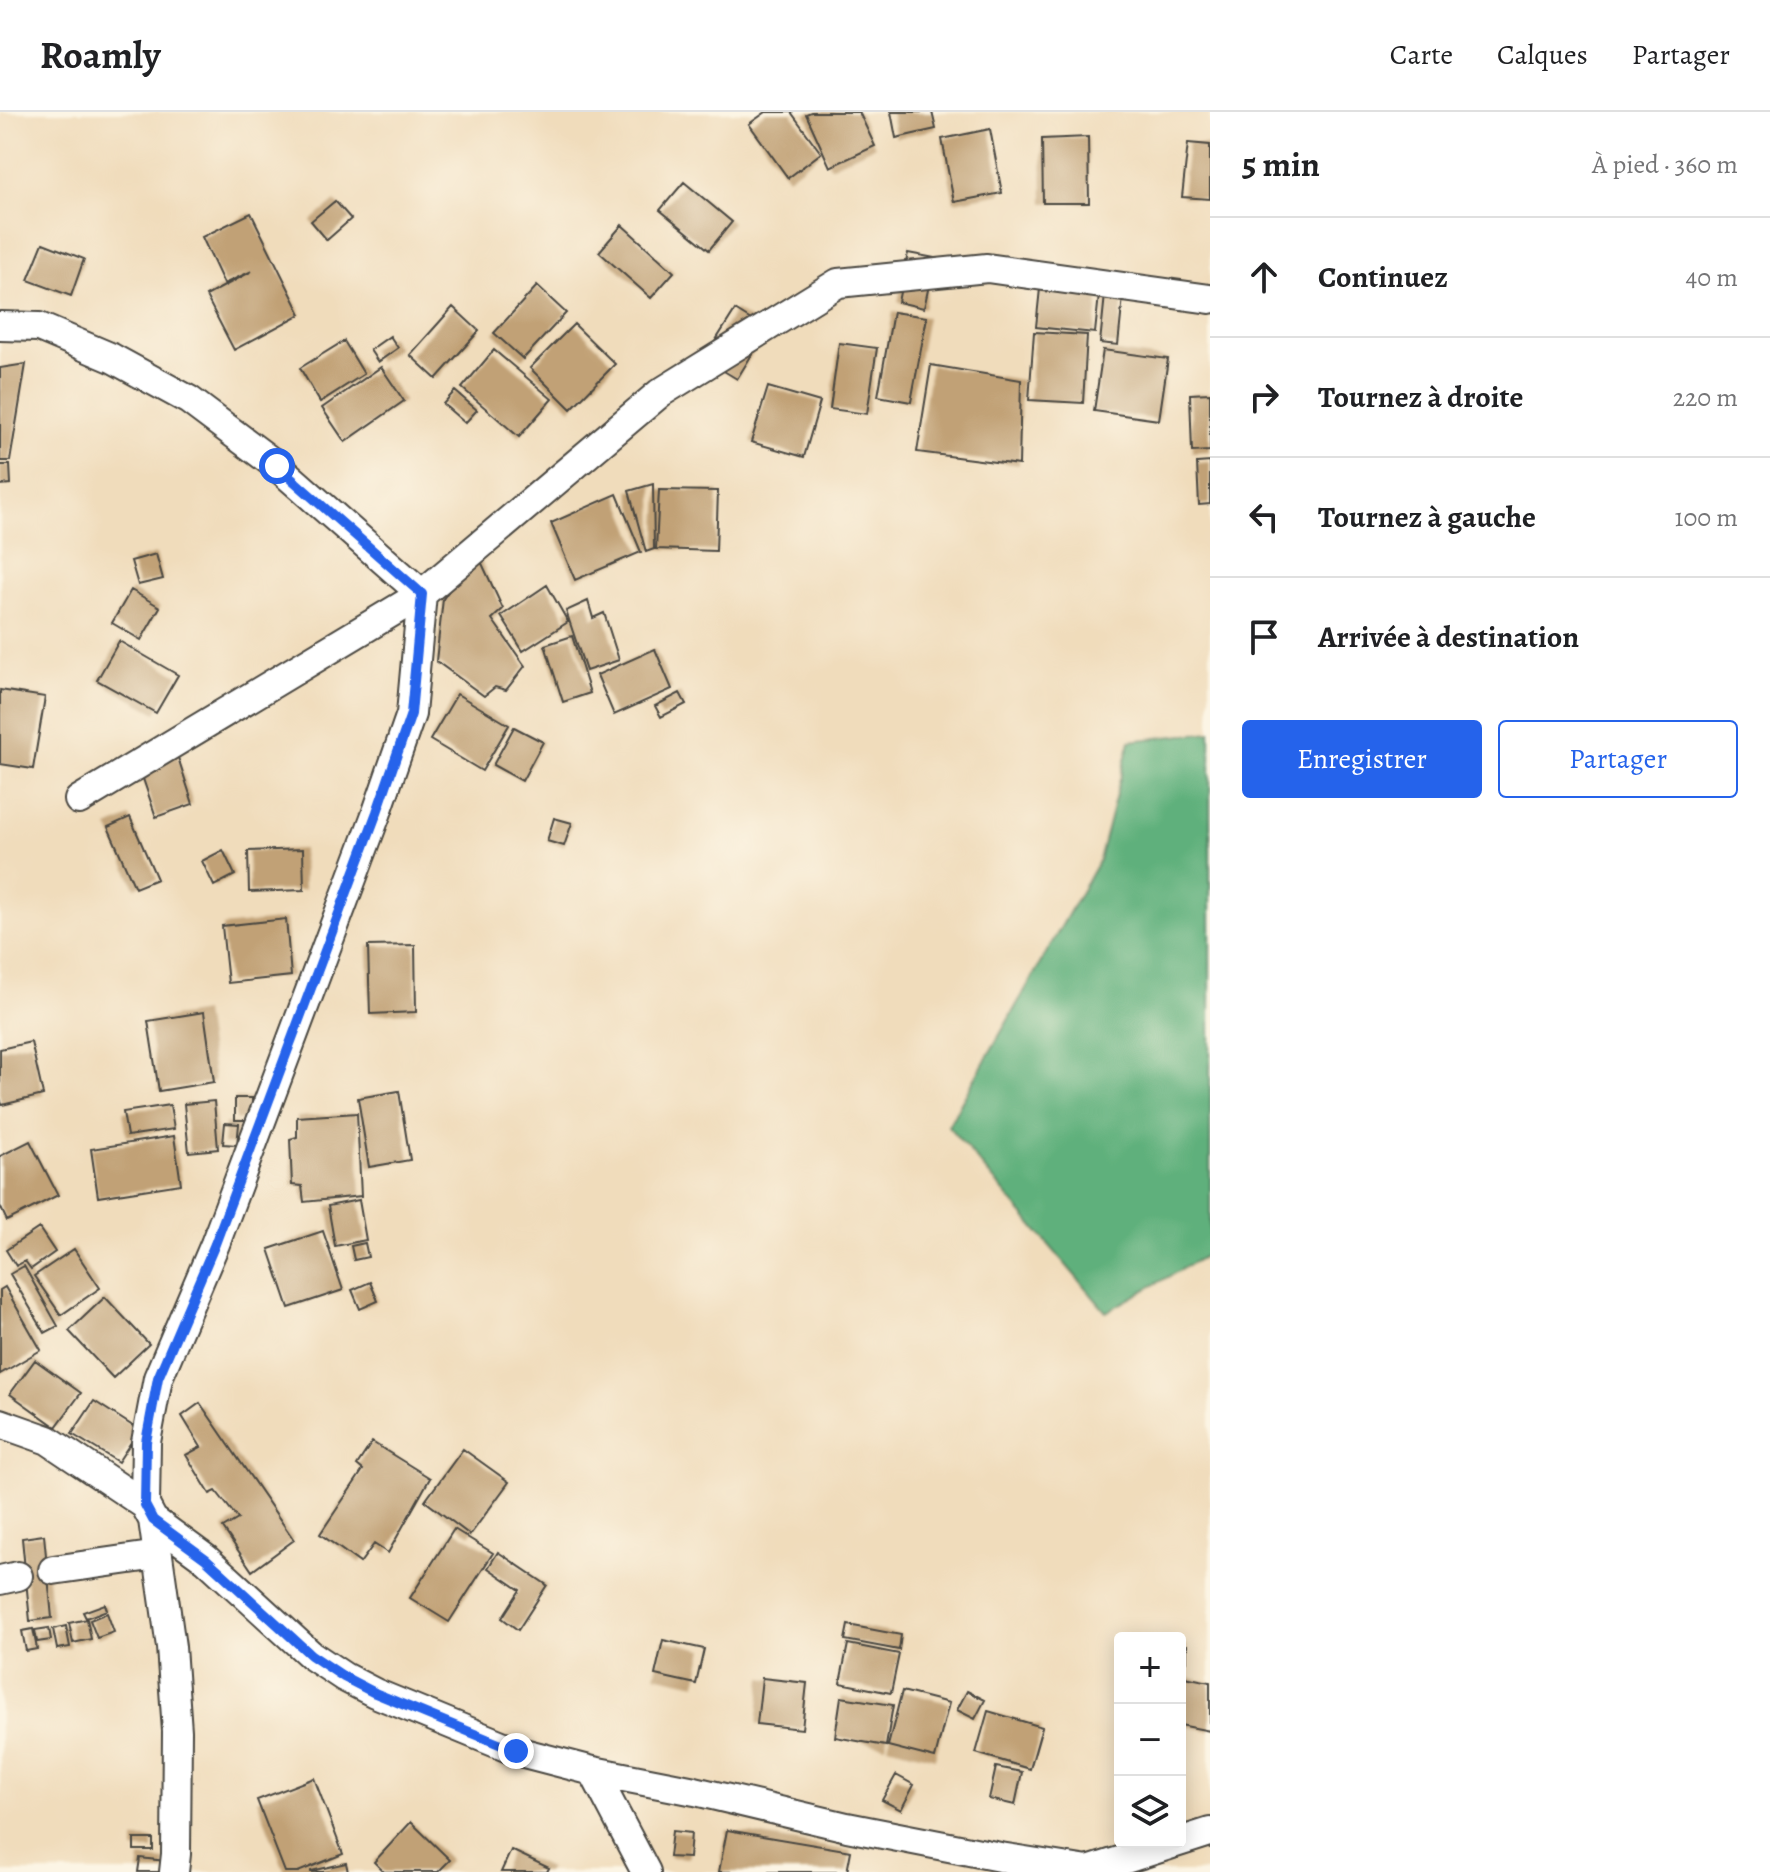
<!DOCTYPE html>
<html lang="fr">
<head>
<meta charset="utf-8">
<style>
  body { margin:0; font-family:Alegreya,serif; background:#f2f2f2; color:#202124 }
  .controls { position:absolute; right:24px; bottom:24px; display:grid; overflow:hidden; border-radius:8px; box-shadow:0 4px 20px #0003 }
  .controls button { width:72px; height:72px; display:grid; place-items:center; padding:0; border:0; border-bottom:2px solid #e0e0e0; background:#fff; color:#202124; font:40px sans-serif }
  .stop { position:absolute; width:24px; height:24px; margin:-18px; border:6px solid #2563eb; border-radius:50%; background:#fff }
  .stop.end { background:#2563eb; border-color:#fff; box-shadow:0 2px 8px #0008 }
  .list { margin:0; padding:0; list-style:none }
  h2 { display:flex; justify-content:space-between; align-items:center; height:104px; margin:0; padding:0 32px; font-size:34px }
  h2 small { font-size:26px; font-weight:400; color:#757577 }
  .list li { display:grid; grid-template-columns:52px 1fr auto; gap:24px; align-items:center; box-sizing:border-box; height:120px; padding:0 32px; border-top:2px solid #e0e0e0 }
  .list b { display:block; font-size:30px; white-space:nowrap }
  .list em { font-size:26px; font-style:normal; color:#757577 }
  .actions { display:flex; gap:16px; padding:24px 32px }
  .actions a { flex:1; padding:18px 0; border:2px solid #2563eb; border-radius:8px; text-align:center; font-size:28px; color:#2563eb }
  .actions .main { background:#2563eb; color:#fff }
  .icon { flex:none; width:44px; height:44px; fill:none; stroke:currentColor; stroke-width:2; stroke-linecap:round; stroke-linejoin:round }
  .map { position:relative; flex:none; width:1210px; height:1760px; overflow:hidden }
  header { display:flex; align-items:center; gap:48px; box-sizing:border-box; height:112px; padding:0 40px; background:#fff; border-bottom:2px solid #e0e0e0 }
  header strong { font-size:38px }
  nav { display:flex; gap:44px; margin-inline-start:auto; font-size:28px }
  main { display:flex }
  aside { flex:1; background:#fff }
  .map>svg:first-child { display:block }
</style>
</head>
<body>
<header>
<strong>Roamly</strong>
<nav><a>Carte</a><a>Calques</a><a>Partager</a></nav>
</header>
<main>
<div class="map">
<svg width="1210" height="1760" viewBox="0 0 1210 1760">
  <rect width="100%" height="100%" fill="#fcf5e5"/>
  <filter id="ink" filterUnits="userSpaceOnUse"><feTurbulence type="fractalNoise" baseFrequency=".0125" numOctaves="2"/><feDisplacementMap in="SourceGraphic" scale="16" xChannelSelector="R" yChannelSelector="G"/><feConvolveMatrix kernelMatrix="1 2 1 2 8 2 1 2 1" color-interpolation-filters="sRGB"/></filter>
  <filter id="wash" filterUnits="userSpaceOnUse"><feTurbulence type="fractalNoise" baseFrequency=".006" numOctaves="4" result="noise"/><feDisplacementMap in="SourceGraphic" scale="32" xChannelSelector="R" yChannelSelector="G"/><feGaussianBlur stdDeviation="1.8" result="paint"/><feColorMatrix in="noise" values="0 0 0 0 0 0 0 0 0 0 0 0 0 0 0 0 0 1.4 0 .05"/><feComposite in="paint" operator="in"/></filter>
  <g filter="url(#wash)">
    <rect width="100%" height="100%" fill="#f0dcbb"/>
    <!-- forest -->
    <path fill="#5fb07c" stroke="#456e54" stroke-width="2" d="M1210,620V1141L1106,1200L948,1014L1099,748L1130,629Z"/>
    <g id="blocks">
      <!-- building -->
      <path fill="#c1a176" d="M766,0H791L821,41L788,66L749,12Z
        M811,0H859L875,34L830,55L806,2Z
        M891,0H932L936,17L896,26Z
        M990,17L1002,81L954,90L942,27Z
        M1088,25L1089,91H1043L1042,27Z
        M1188,31L1210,33V87L1182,85Z
        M684,70L732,110L709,138L660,98Z
        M335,89L351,107L327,128L311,109Z
        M251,101L301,202L234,238L206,184L252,159L224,172L202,125Z
        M622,113L674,160L651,186L599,140Z
        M43,131L84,147L71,184L28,168Z
        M908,141L935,146L924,196L898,190Z
        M1041,167L1100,173L1095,221L1036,215Z
        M1106,173L1124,175L1118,233L1100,231Z
        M537,174L566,201L523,247L494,221Z
        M453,195L479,219L436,267L410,243Z
        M735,198L767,218L737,267L704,247Z
        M893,200L927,205L911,290L878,284Z
        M574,212L615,252L571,297L530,256Z
        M1034,220L1087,223L1083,291L1029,288Z
        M390,224L398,236L378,250L370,238Z
        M344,229L364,262L320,290L300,256Z
        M839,231L877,236L867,302L830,297Z
        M494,238L552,287L519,325L462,276Z
        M1103,238L1168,247L1159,308L1094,299Z
        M26,252L10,349H0V256Z
        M931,253L1021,268L1019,353L917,340Z
        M381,255L404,289L345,330L322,296Z
        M768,275L820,290L804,345L751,330Z
        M455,279L477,298L465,311L443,292Z
        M1210,281V339L1192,340L1190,282Z
        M1210,350V392L1199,393L1197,351Z
        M0,353H10L11,372L0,373Z
        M653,372L654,437L646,440L629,379Z
        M659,378L718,379L716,439L656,437Z
        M617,382L641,440L575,468L551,411Z
        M156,442L163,467L138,473L131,449Z
        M480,447L503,497L492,507L525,554L506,578L495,575L484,584L436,549L443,487L466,454Z
        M547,473L568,510L523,539L501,504Z
        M131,478L160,495L141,528L112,511Z
        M588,489L593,506L604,501L619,548L586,559L566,499Z
        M572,524L590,581L563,590L545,533Z
        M119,529L178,563L156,601L97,568Z
        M655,537L672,577L614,603L597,563Z
        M0,578L45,585L33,657L0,652Z
        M680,581L686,592L661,605L655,594Z
        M457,582L509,613L482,659L430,628Z
        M514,615L543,630L522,669L493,653Z
        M173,630L193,692L156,705L135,643Z
        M130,705L157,767L135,776L108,715Z
        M554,706L572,711L564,734L547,729Z
        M303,737L304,778L249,780L248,739Z
        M223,738L235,763L214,774L202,749Z
        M286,807L291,864L228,871L222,814Z
        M415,833L416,900L370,902L368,834Z
        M204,900L214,970L159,979L148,909Z
        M31,930L43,983L2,993L0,986V937Z
        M399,979L410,1048L369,1055L358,986Z
        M235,986H252V1008H235Z
        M214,989L218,1037L189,1040L184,992Z
        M170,993L174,1017L127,1024L123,1000Z
        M357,1001L361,1084L304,1090L302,1074L292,1073L290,1027L297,1025V1005Z
        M225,1011L239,1012L237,1033L223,1032Z
        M174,1024L181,1072L98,1085L91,1037Z
        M30,1029L58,1083L7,1109L0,1094V1044Z
        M359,1088L366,1128L335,1134L328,1094Z
        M39,1116L55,1140L31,1157L25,1149L16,1154L6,1138Z
        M323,1119L343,1178L289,1196L269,1137Z
        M365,1131L368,1145L354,1148L351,1134Z
        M74,1137L100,1176L61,1203L34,1164Z
        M24,1154L58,1214L45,1221L10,1162Z
        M370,1170L378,1189L360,1197L352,1178Z
        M5,1175L41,1238L0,1262V1178Z
        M105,1185L149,1232L113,1266L69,1219Z
        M35,1248L81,1281L56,1315L10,1282Z
        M94,1289L139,1318L118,1350L72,1322Z
        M200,1291L294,1428L252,1459L223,1416L238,1407L216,1379L210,1382L186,1343L201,1335L182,1304Z
        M372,1330L430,1366L388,1441L374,1432L360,1451L320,1422L363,1358L357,1353Z
        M463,1337L509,1370L470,1423L425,1389Z
        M454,1417L493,1441L449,1510L410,1486Z
        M44,1423L52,1506L30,1509L22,1426Z
        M498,1440L547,1473L518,1518L502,1506L520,1478L488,1456Z
        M105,1492L107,1498L86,1506L83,1500Z
        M107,1501L114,1520L97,1526L90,1508Z
        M87,1507L91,1527L73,1531L69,1511Z
        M848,1513L901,1523L899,1538L845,1528Z
        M66,1514L70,1535L57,1537L53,1517Z
        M49,1516L51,1528L37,1530L35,1518Z
        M33,1517L37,1537L26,1539L22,1519Z
        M663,1528L704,1537L696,1572L655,1563Z
        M848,1532L899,1542L891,1581L840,1571Z
        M1180,1533H1187V1549H1180Z
        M1180,1564L1210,1570V1619L1180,1613Z
        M762,1566L807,1571L802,1617L757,1612Z
        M902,1579L949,1591L935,1646L888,1634Z
        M967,1579L985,1588L975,1607L957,1598Z
        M841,1585L893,1593L886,1634L835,1625Z
        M988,1599L1042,1615L1030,1657L976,1641Z
        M996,1655L1022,1660L1015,1693L989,1687Z
        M896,1663L914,1673L901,1698L882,1688Z
        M314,1666L343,1742L298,1760H285L257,1688Z
        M411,1710L450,1748L438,1760H384L374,1750Z
        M727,1718L851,1739L847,1760H719Z
        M672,1719L691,1721L689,1746L669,1745Z
        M134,1727H153V1738H134Z
        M511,1738L549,1756L547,1760H501Z
        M140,1746L165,1749L164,1760H138Z
        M346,1751L348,1760H311V1759Z"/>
    </g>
  </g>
  <g filter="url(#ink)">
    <use href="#blocks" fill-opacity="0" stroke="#494641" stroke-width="2"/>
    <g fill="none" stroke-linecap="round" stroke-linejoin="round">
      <defs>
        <path id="minor" d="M0,214L39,215L112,246L189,288L277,354L422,482L411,602L377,700L215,1132L158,1266L146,1330L145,1393L153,1408L171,1535L177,1619L176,1742L174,1760
          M79,688L422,482L660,281L838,171L987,156L1210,187
          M0,1311L48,1328L145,1393
          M153,1408L206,1447L311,1543L344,1565L375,1581L516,1639L593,1659L695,1679L847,1715L1000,1745L1088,1759L1210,1720
          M53,1458L158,1443
          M0,1468L18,1464
          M593,1659L646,1760"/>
      </defs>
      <!-- minor casing -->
      <use href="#minor" stroke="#494641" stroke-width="32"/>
      <!-- minor -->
      <use href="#minor" stroke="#fff" stroke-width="28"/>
    </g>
  </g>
  <g fill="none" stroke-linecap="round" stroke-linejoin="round" filter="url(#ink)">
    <!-- route -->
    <path stroke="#2563eb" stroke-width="10" d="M277,354L422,482L411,602L377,700L215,1132L158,1266L146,1330L145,1393L153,1408L206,1447L311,1543L344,1565L375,1581L516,1639"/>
  </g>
</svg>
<div class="controls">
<button>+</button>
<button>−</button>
<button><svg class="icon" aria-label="layers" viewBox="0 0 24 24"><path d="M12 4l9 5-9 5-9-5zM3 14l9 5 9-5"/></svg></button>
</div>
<div class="stop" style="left:277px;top:354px"></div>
<div class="stop end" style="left:516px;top:1639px"></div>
</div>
<aside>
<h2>5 min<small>À pied · 360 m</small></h2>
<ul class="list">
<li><svg class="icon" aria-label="ahead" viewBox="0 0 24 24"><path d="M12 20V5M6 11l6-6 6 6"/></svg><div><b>Continuez</b></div><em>40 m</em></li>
<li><svg class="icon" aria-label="right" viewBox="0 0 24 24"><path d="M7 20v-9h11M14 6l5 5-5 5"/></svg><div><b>Tournez à droite</b></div><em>220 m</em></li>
<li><svg class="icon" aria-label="left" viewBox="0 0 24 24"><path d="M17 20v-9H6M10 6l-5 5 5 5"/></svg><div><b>Tournez à gauche</b></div><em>100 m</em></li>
<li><svg class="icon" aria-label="arrive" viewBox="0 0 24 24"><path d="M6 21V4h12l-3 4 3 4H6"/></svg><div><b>Arrivée à destination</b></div></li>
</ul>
<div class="actions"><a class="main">Enregistrer</a><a>Partager</a></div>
</aside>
</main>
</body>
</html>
